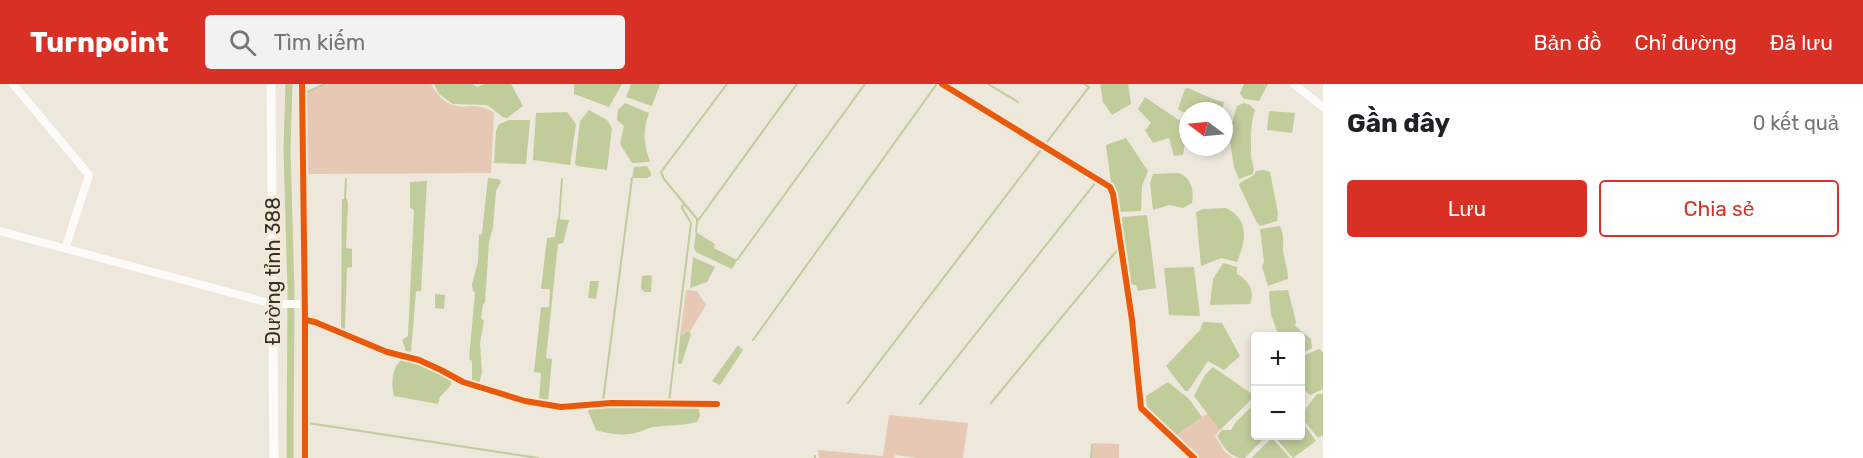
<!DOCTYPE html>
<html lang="vi">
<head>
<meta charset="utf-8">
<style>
  body { margin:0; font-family:Rubik,sans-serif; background:#f2f2f2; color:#202124 }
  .controls { position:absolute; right:18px; bottom:18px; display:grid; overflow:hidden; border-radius:6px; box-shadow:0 3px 9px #0003 }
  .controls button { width:54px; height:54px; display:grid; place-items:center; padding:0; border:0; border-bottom:2px solid #e0e0e0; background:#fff; color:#202124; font:30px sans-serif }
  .compass { position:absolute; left:1179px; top:18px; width:54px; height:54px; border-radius:50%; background:#fff; box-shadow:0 3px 9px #0003; rotate:286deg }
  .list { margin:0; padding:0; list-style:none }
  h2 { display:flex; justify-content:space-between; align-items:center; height:78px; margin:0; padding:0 24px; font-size:26px }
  h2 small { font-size:20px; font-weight:400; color:#757577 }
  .actions { display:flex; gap:12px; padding:18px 24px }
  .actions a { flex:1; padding:14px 0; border:2px solid #d93025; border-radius:6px; text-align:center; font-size:21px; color:#d93025 }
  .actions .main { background:#d93025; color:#fff }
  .icon { flex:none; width:33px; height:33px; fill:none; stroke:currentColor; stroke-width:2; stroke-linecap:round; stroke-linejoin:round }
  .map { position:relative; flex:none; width:1323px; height:374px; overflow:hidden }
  header { display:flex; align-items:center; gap:36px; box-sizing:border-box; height:84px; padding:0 30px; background:#d93025; color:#fff }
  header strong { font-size:28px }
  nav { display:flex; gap:33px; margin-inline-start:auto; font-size:21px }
  .search { width:420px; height:54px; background:#f2f2f2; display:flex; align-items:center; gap:15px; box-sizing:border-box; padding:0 21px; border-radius:6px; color:#757577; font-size:22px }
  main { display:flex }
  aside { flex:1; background:#fff }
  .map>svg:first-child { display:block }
</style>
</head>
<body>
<header>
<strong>Turnpoint</strong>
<div class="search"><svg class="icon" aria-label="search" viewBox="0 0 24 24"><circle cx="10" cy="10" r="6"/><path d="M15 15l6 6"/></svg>Tìm kiếm</div>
<nav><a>Bản đồ</a><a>Chỉ đường</a><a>Đã lưu</a></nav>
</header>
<main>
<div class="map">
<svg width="1323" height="374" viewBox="0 0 1323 374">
  <rect width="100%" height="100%" fill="#ede7dc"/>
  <!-- green -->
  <path fill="#e6c8b5" d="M328,0H431C452,38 472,12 494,29L491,89L307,90L305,10Z
    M686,206L697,207L706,221L689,249L687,247L680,252Z
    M1208,329L1220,346L1215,352L1225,368L1233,374H1198L1174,352Z
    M889,331L968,339L963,374H918L895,371L894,374H819L818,366L883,372Z
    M1093,359L1119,360V374H1092Z"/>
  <!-- water -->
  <path fill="#c1cc9b" d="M434,0H472L477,3L485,0H511L523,22L507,34L503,33L487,21L453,20L439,10Z
    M574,0H622L609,23L574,10Z
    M631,0H660L652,22L626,13Z
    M1100,0H1128L1131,20L1112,31L1103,18Z
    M1244,0H1268L1259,17L1244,15L1240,9Z
    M1188,4L1215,16L1224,18L1222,27H1188V31L1178,25L1185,5Z
    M1145,13L1180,37C1188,47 1185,59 1183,71L1174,72L1169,54L1153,59L1145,46L1151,39L1138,25Z
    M625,19L649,29C642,49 644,59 650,78L632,79L620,60L624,42L617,36L618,26Z
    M1244,19L1250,21L1255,26C1250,40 1251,56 1251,70C1251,78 1255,83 1253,90L1239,95L1234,83L1230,57V46L1237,22Z
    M589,26L607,36L612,44L607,86L577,82L575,79L580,37Z
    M1269,27L1295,29L1292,49L1267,46Z
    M567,28L576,40L570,81L533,76L536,29Z
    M509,36H530L526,80L494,79L496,47L499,40Z
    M1126,54L1148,87L1142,102L1141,127L1119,128L1116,108L1111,98L1106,61Z
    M647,82L651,89V92L647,94H632L634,83Z
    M1264,86L1270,88L1278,129L1277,137L1260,142L1256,137L1239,101L1240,99L1254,91L1256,87Z
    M1179,89C1192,94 1194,107 1192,119L1183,124L1169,121L1153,126L1150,99L1153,90Z
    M488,94L499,95L501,98L496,107L493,143L489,158L485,219L483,220L481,234L484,237L480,259L482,288L479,300L472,297V277L469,275L475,208L473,207L472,200L478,178L479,151L482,150Z
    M427,97L421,207H416L411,268L406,267L402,256L408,252L414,126L410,124V98Z
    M342,115H347L348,120L346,164L352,165V183L347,184L345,245H341Z
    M1226,124C1250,136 1246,156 1237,178L1221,174L1201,182L1196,128L1203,125Z
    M1147,131L1156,204L1138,207L1136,201L1129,200L1120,137L1123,133Z
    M557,135L569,136L563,159L558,160L546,274L552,275L548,317L539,316L541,289L534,288L541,223H549L550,205H541L547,154L555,153Z
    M1280,142C1284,150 1283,157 1283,166C1284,176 1288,184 1288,195L1268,202L1262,183L1264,178L1260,145Z
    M696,148L715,160L714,164L737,176L732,185L696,168L694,164Z
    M693,173L715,183L707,198L690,204Z
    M1223,179L1237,183V190C1248,196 1256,207 1250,220L1210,221L1213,195Z
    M1194,183L1200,232L1169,231L1164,184Z
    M649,191L652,192L651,208H644L641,204L642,192Z
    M590,197H599L596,215L588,214Z
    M1288,206L1296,238L1295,242L1311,255L1312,264L1301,270L1300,252H1279L1271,231L1269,207Z
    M435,210L445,211L444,225L435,224Z
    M1203,238L1222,239L1240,272L1224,286L1208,277L1188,307H1185L1166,282L1200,246Z
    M688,247L691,250L682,279L680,280L678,279L680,252Z
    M738,261L743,266L720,301L712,297Z
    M1319,265L1323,268V305L1310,311L1301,303V273Z
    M405,274L439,288L451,296V301L440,313L438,320L394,312C391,300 391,280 405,274Z
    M1213,283L1255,312L1220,346L1194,312L1205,291Z
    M1168,298L1189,315L1202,333L1176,351L1147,325L1146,312Z
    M1317,310H1323V351L1318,354L1300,332Z
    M1255,319L1256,352H1266L1245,374C1229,374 1225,364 1217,352L1222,346H1231L1236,338Z
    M598,322H696L699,324L700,332L697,338C682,342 668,341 653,343C647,344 641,348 635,349C624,352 607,350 596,346L588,327L590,324Z
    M1301,336L1316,357L1293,374L1274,352H1300Z
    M1272,354L1290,374H1253L1252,373Z"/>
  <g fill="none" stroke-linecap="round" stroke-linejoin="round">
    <!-- stream -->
    <path stroke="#c1cc9b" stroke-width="2" d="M727,0L661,88L664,95L697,135V138L797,0
      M988,0L1018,18
      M305,9L325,0
      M345,115L346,95
      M559,135L562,95
      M696,148L697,139
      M737,176L865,0
      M753,256L936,1
      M603,317L632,94
      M669,317L691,139L682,124L684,120
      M848,319L1089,3L1084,0
      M991,319L1118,165L1117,160
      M920,320L1096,98
      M308,339L538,374
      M815,372V374
      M1091,374L1092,361"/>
    <!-- canal -->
    <path stroke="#c1cc9b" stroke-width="7" d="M289,0L287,65L291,208L290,374"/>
    <!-- minor -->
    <path stroke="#fcfbfa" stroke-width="8" d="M13,0L89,91L65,165
      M302,0L305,236V374
      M942,0L1110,103L1113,110L1132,236L1141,324L1194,374
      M1294,0L1323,23
      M0,147L273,220H305
      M305,236L315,238L387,268L419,276L441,286L463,298L525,317L561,323L611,319L717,320"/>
    <!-- major -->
    <path stroke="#fcfbfa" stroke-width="9" d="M271,0L274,374"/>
    <defs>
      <path id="cycleway" d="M302,0L305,236V374
        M942,0L1110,103L1113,110L1132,236L1141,324L1194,374
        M305,236L315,238L387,268L419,276L441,286L463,298L525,317L561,323L611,319L717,320"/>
    </defs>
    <!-- cycleway casing -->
    <use href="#cycleway" stroke="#f3e9d6" stroke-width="10"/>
    <!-- cycleway -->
    <use href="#cycleway" stroke="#e8590c" stroke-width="6"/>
  </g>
  <g text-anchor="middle" stroke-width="6" stroke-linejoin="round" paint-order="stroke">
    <!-- street labels -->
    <g font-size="20" fill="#343029" stroke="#f3e9d6">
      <text transform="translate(273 187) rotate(-90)" y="7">Đường tỉnh 388</text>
    </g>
  </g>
</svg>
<div class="controls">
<button>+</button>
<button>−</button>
</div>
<svg class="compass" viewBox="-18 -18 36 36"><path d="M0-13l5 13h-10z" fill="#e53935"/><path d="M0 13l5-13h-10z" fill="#757577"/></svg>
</div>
<aside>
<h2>Gần đây<small>0 kết quả</small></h2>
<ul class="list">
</ul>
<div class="actions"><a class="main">Lưu</a><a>Chia sẻ</a></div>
</aside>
</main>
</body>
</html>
